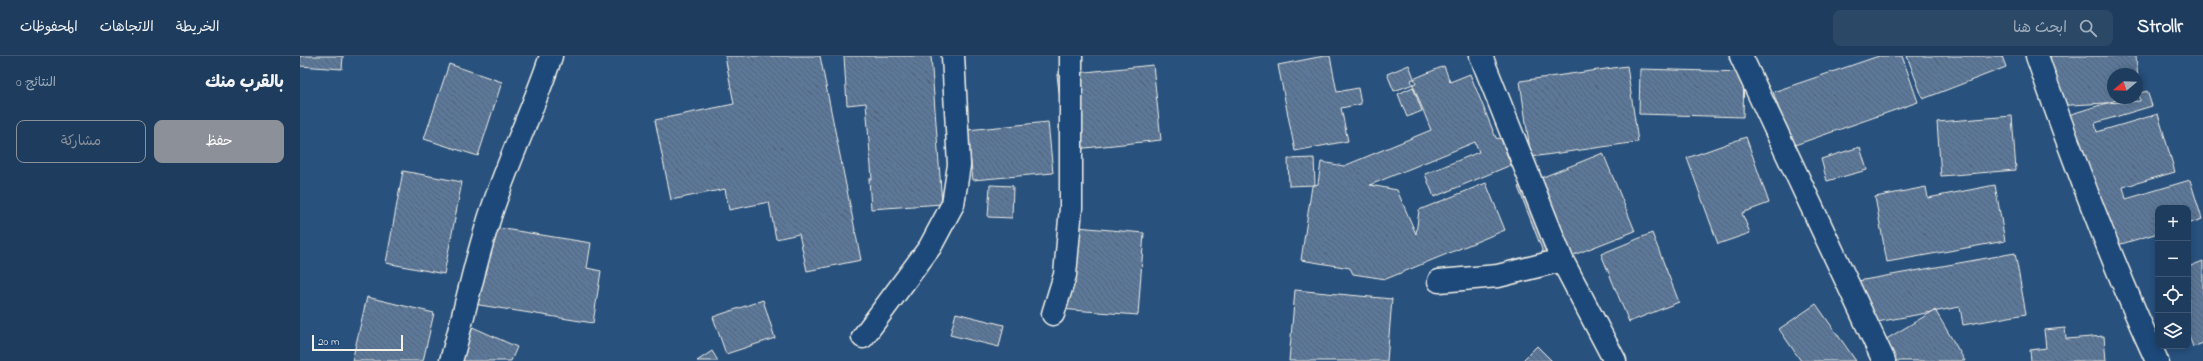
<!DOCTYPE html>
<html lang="ar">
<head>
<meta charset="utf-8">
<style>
  body { margin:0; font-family:"Indie Flower","Playpen Sans Arabic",sans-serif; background:#2b4867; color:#f1f3f6; direction:rtl }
  .controls { position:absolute; right:12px; bottom:12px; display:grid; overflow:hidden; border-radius:8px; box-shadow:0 2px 6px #0003 }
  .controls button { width:36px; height:36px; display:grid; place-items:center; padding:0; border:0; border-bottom:1px solid #3c5673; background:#1e3d5e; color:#f1f3f6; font:20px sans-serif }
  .compass { position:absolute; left:1807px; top:12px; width:36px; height:36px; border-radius:50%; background:#1e3d5e; box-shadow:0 2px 6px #0003; rotate:251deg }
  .scale { position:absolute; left:12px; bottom:10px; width:91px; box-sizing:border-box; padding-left:4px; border:2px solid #f4f1e8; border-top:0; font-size:11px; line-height:14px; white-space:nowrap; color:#f4f1e8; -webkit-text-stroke:3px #1f4a7a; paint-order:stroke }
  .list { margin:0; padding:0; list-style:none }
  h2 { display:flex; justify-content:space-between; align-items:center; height:52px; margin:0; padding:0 16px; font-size:17px }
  h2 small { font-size:13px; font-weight:400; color:#a1aebc }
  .actions { display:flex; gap:8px; padding:12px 16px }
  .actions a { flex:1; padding:9px 0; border:1px solid #8c9099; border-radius:8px; text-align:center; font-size:14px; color:#8c9099 }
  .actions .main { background:#8c9099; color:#fff }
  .icon { flex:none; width:22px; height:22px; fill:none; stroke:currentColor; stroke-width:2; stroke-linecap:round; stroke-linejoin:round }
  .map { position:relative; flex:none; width:1903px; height:305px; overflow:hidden; direction:ltr }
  header { display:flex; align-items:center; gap:24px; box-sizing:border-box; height:56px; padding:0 20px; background:#1e3d5e; border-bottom:1px solid #3c5673 }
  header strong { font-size:19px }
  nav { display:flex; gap:22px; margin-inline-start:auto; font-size:14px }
  .search { width:280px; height:36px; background:#2b4867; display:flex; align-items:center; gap:10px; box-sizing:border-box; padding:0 14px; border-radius:8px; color:#a1aebc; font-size:15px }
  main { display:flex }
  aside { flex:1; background:#1e3d5e }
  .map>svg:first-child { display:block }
</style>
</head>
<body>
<header>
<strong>Strollr</strong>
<div class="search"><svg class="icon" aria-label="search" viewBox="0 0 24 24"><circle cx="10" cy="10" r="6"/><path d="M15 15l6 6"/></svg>ابحث هنا</div>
<nav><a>الخريطة</a><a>الاتجاهات</a><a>المحفوظات</a></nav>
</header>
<main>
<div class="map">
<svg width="1903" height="305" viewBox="0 0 1903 305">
  <defs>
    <pattern id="building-back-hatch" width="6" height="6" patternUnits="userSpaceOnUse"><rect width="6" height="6" fill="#5b7899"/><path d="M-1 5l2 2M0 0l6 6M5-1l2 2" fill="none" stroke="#536274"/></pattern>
  </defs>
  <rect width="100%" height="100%" fill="#28517e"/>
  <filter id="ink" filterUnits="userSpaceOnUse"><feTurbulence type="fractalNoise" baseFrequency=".025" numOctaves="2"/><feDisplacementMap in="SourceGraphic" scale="8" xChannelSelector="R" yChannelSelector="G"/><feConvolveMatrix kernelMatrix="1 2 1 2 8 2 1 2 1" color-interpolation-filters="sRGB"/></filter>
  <g filter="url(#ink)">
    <!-- building -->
    <path fill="url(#building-back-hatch)" stroke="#f4f1e8" fill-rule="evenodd" d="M0,0H43L42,13L0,10Z
      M425,0H520L561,204L507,215L499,178L476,183L469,146L429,154L425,133L371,144L355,64L434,48Z
      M544,0H631L642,148L571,153L569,123H572L566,47L547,49Z
      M1024,0H1030L1037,36L1058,32L1061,48L1041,52L1048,85L995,95L978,9Z
      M1579,0H1602L1618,46L1492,90L1473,36Z
      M1607,0H1702L1706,11L1623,43Z
      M1750,0H1836L1840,45L1754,50ZM1813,18H1837V42H1813Z
      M149,8L202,26L178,100L124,83Z
      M853,9L861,84L766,94L757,19Z
      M1109,9L1116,27L1094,35L1087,18Z
      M1144,10L1150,26L1170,18L1196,82L1201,83L1211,109L1134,141L1125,118L1179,96L1175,86L1070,129L1097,134L1116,178L1119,154L1186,127L1205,174L1086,223L1053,218L1050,212L1001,204L1012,130L1018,128L1021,106L1044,110L1131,74L1111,24Z
      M1327,10L1338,86L1231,101L1220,25Z
      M1340,13L1444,16L1443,61L1339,58Z
      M1113,31L1122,55L1107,61L1098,38Z
      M1847,35L1852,50L1795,67L1797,76L1858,58L1875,116L1823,131L1826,143L1890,124L1902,163L1888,168V152H1858V177L1801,194L1752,64L1823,42H1837V38Z
      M1712,60L1716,114L1641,120L1637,66Z
      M748,66L753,117L673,124L667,74Z
      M1446,81L1469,147L1442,157L1450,177L1418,188L1387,102Z
      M1560,91L1567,114L1527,125L1521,103Z
      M1303,97L1335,175L1248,209L1218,131Z
      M1014,102L1015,129L989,130L988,103Z
      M103,115L162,126L144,218L86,207Z
      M690,129L713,130L712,162L688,161Z
      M1695,129L1705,185L1587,206L1575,141L1626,131L1628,142Z
      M186,170L291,187L287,212L301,215L293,267L173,248Z
      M766,170L844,177L838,259L759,253Z
      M1352,177L1379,246L1329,266L1301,198Z
      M1715,197L1726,258L1663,269L1660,251L1566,268L1558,225Z
      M1903,205V287L1893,291L1888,277V211Z
      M995,234L1092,243L1087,305H989Z
      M67,241L134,257L123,305H52Z
      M463,244L475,282L426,298L413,261Z
      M1516,248L1556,305H1501L1479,273Z
      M1635,254L1665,305H1581L1573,291Z
      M656,257L704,269L699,291L650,279Z
      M168,269L217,291L211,305H151Z
      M1765,272L1766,283L1804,280L1806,305H1731L1730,294L1746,292L1744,274Z
      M1237,290L1252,305H1222Z
      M412,295L418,305H397Z"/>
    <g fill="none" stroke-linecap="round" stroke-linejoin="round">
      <defs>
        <path id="minor" d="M1181,0L1262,204L1315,305
          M1441,0L1584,305
          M1737,0C1773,103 1811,205 1857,305
          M1139,225L1198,220L1262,204
          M753,258L765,219L771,152V0
          M563,281L630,191L653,148L659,109L653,0
          M151,305C164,260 173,214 187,170C204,112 232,58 251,0"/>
      </defs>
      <!-- minor casing -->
      <use href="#minor" stroke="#f4f1e8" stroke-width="25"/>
      <!-- minor -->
      <use href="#minor" stroke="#1f4a7a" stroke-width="22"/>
    </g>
  </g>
</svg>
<div class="controls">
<button>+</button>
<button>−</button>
<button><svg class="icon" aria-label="locate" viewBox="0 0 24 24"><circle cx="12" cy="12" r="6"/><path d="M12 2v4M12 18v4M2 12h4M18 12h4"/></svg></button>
<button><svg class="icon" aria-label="layers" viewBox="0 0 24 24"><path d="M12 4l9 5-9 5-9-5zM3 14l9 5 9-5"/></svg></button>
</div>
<svg class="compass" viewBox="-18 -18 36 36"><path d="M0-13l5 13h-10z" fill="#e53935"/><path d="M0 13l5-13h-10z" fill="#a1aebc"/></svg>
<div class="scale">20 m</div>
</div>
<aside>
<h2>بالقرب منك<small>النتائج: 0</small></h2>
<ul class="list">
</ul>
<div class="actions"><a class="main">حفظ</a><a>مشاركة</a></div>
</aside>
</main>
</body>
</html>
